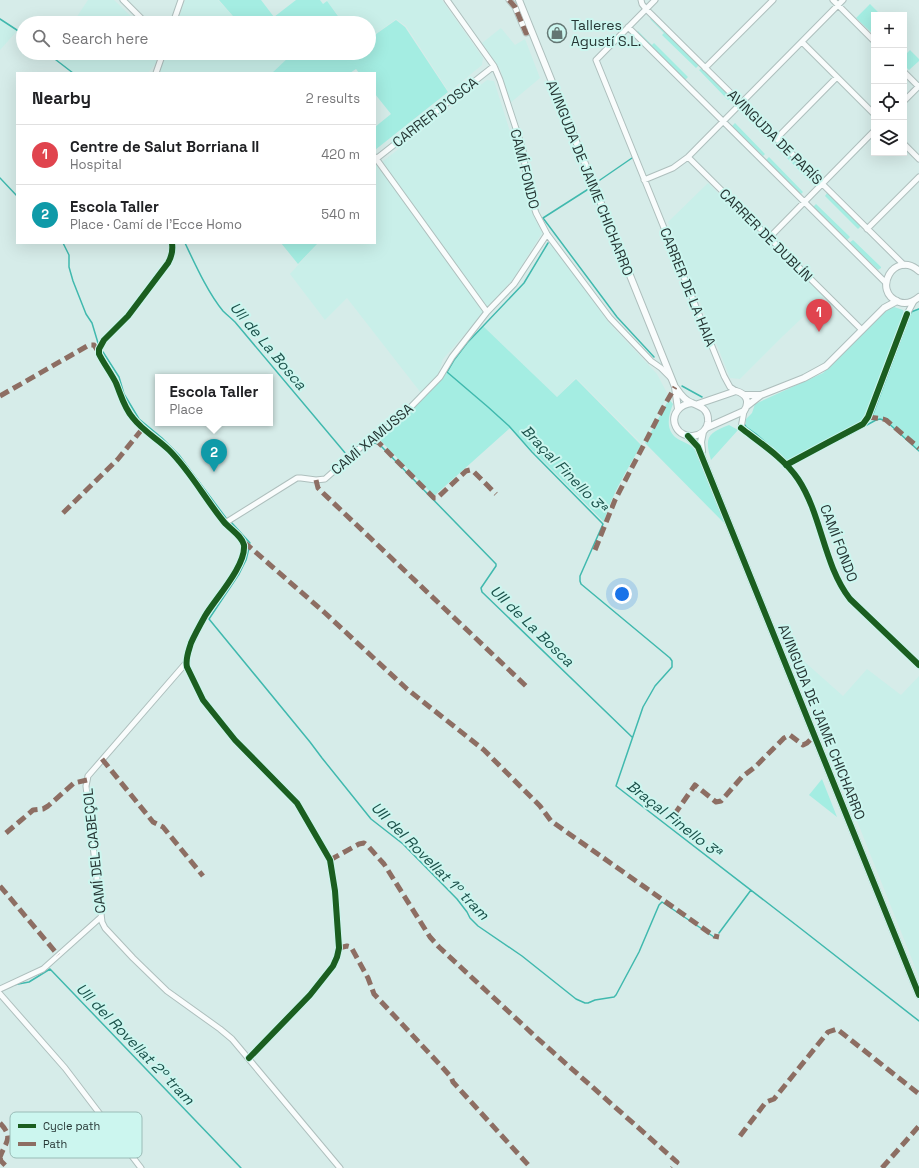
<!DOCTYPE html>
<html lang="en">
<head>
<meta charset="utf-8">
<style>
  body { margin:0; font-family:"Space Grotesk",sans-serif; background:#f6f6f6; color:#202124 }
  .controls { position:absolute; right:12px; top:12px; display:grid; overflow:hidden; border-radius:0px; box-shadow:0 4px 16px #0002 }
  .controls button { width:36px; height:36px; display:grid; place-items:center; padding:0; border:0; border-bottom:1px solid #e0e0e0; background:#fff; color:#202124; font:20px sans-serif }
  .you { position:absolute; left:622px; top:594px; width:14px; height:14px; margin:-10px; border:3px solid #fff; border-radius:50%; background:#1a73e8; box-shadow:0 0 0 6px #1a73e833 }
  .badge { display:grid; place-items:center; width:26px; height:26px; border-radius:50%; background:#647673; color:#fff; font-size:13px; font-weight:700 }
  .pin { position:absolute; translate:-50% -33px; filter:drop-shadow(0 1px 2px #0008) }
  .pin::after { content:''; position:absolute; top:21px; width:14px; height:12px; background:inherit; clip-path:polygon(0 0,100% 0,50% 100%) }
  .popup { position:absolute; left:155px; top:374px; width:118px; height:52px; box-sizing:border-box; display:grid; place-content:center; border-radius:0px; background:#fff; filter:drop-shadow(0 1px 3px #0005); font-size:13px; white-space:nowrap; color:#757577 }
  .popup b { font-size:15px; color:#202124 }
  .popup::after { content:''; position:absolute; left:50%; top:100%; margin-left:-8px; border:8px solid transparent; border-top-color:#fff }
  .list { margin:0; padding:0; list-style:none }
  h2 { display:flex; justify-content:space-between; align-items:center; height:52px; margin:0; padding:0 16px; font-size:17px }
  h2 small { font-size:13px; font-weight:400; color:#757577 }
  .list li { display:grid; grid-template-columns:26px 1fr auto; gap:12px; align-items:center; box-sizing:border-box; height:60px; padding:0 16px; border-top:1px solid #e0e0e0 }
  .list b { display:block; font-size:15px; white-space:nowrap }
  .list p { margin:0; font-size:13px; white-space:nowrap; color:#757577 }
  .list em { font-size:13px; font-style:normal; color:#757577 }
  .icon { flex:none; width:22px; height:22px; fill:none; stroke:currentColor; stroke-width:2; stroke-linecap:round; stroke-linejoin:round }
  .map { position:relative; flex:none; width:919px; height:1168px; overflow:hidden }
  .search { position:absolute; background:#fff; box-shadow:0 4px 16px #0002; left:16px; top:16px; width:360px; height:44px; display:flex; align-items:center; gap:10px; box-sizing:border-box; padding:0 14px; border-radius:22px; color:#757577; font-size:15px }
  .panel { position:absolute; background:#fff; box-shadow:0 4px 16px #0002; left:16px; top:72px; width:360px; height:172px; border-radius:0px }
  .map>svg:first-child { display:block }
</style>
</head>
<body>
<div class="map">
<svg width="919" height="1168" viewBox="0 0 919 1168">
  <rect width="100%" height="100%" fill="#d6ece9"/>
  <!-- built -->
  <path fill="#c9efe9" d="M88,0H114L138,23H83L76,18Z
    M185,0H218L239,23H177Z
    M328,0H442L483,58L482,65L449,92L406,26L396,19L369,39V23H344L327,1Z
    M0,20L17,31L0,50Z
    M501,28L515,45L525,39L540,78L509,104L504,87V81L500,69L482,43Z
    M68,53H156V63L148,73H73L60,63Z
    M167,53H288L290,56L272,73H159Z
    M487,80L494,81L514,144L522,180L531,210L542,233L514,278L443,359L438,375L421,393L347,298L325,320L290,274L318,243H375V154L382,162Z
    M708,183L824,297L783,336L740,379L730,378L668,222Z
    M552,244L610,324L657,374L668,395L642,444L576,378L557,397L484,327L526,281L548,245Z
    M788,647L843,696L867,669L901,695L919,676V977Z"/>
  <!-- green -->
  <path fill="#a4ede2" d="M219,0H261L274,17L296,0H320L323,4L327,1L343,23H239Z
    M870,4L881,15H874V35L856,18Z
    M651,18L699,65L696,68L662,35L664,33L650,19Z
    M396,20L405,27L448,92L375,150V127L391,114L375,94V73H359L356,69L350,73H272L290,56L288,53H369V39Z
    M638,31L652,45L654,43L688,77L685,80L637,32Z
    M910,50L919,59V61L909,70L904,65V54L905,55Z
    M702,68L731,98L728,100L699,70Z
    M735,123L765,154L763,156L732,126Z
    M779,145L812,179L810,181L777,148Z
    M769,157L803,192L801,194L766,160Z
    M827,193L861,226L858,229L825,196Z
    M816,204L850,237L847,240L813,207Z
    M853,240L881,267V268L878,270L849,243Z
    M281,243H318L298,264Z
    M894,307L903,310L904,313L902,324L868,412L863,421L787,462L755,434L745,428L746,419L752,413L755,404L823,373L885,312L890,308Z
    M919,308V450L886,421L876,419L869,422L909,315L910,312Z
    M483,326L557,397L576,379L641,445C628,469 611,495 604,522L510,428L434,496L379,439L411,410L446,372L453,360Z
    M669,399L673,404C669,414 665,428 675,437C683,443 689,442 696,451L727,526L645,443Z
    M729,425L738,430L711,460C704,437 708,433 729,425Z
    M822,779L837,817L809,795Z"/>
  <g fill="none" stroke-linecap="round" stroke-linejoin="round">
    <!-- stream -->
    <path stroke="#40b9ae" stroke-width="1.5" d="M0,19L23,34
      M47,53L73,73
      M0,178L17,196
      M600,180L632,158
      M590,188L543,218L617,317L654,357
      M63,243L69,255V267L73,281L86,314L92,323L98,343
      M185,243C195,264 208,293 223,311C227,315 231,318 235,322L346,454
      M548,243L524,283L467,343L454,360L447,372L488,407L509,426L532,452L603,524L580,576V581L581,584L670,658L672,661V667L655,686L643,707L616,786L800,928L919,1021
      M103,352L119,377L124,394L139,419L162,438L179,455L226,518
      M682,386L702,397
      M873,414L911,312L919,309
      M745,425L746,427L756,434L788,462
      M841,439L876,420L880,419L886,421L919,451
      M369,445L375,443L380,445L496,564V566L481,588L482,592L632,737
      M358,453L364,448
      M231,522L250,543
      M249,548L246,560L239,574L209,619L310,742L322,758L371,819L403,844L457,899L467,912L470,918L478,926L522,956L576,999L585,1003H588L595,1000L614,997L616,995L639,952L659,905L662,902L714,937
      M719,933L751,890
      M13,985L29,982L50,969L241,1168"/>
    <defs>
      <path id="minor" d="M123,0L146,23
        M447,0L494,66L500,80L523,150L528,189L536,213L547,234L610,318L651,361L661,368L671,378
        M509,0L515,7L526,33L531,31
        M641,0L642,4L646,9L904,265
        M655,0L596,60L724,376L730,387L736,391
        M833,0L874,41
        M173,23L181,0
        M628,27L886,283
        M802,42L874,114
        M705,68L773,0
        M904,72L918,86
        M156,73L163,53
        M904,101L919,86
        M776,139L837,77
        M904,144L919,159
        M375,157L487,312
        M688,157L862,330
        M376,159L494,66
        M644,180L673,168L688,157L843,0
        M867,229L919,177
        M769,238L874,131
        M172,243C173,250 172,256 168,263L128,316L104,340L99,349V354C104,364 111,373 116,383C121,395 124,408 133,418C143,431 158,439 169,450C191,472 205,499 224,522C230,529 242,536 244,545C246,566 215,599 205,616C200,625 195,634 191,643C189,650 185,659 187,667L203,700L235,740L297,803L330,860L335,891L339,948L337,957L333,966L310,995L249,1058
        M744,411L741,428C759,442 785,459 798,479C822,515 823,564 850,599L919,665
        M786,465L827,443L863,424L868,417L907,314L914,301
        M225,523L297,478H301L316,480L325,479L361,447L375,439L404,414L440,377L452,357L487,312L514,284L547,234
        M186,663L88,776L86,786L102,922L105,928L133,958L167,991L220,1029L232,1039L340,1168
        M0,989L43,969L101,917
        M0,994L65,1068L141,1168"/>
      <path id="tertiary" d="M519,0L675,387L678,409
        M919,271C894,249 871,292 899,302C907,305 913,302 919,297
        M676,388C680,394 685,401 692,403C701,407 709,409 708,422C706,438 683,441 676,427C670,415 680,404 692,403
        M745,395H761L804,378L826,366L884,308L897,301
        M698,404L736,391C747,394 750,402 744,411L706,428
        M747,406L761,395
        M688,436L698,447L702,457L919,995
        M702,451L701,442L703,432"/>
    </defs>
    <!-- minor casing -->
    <use href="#minor" stroke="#aebfbd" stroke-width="7"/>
    <!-- tertiary casing -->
    <use href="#tertiary" stroke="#aebfbd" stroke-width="8"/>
    <!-- minor -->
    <use href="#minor" stroke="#f9fcfc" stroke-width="5"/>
    <!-- tertiary -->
    <use href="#tertiary" stroke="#f9fcfc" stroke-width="6"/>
    <!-- quiet -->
    <path stroke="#8d6e63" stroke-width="5" stroke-dasharray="10 5" stroke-linecap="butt" d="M509,0L515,7L526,33L531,31
      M0,396L89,345H94L99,353
      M868,417L883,419L886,420L919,448
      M375,439L434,498H437L466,471L470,470L474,472L496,494
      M316,480L318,488L323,493L527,687
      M63,513L118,459L143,428
      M244,542L324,612L407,689L484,750L540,806L551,821L714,936L719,937
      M595,550L615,500L663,408L675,387
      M102,759L153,822L163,827L203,876
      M674,815L695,785L716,802L721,801L742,777L755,767L784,738L790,735L803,745L807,743L814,736
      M6,833L33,810L43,809L48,806L74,783L87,780
      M330,860L359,844L364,843L368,846L384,864L430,937L439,947L537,1038L677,1162L672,1168
      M0,886L58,955
      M339,948L347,946L351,947L368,978L374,994L443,1068L451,1077L453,1082L531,1168
      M0,1123C14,1138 6,1141 0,1157
      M740,1136L766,1102L774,1099L828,1032L837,1029L919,1094
      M0,1157L1,1161L8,1168
      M882,1168L919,1126"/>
    <defs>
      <path id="cycleway" d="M172,243C173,250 172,256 168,263L128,316L104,340L99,349V354C104,364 111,373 116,383C121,395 124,408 133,418C143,431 158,439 169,450C191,472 205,499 224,522C230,529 242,536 244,545C246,566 215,599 205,616C200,625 195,634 191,643C189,650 185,659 187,667L203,700L235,740L297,803L330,860L335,891L339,948L337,957L333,966L310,995L249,1058
        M741,428C759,442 785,459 798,479C822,515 823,564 850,599L919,665
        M688,436L698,447L702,457L919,995
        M786,465L827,443L863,424L868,417L907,314"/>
    </defs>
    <!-- cycleway casing -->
    <use href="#cycleway" stroke="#ccf6ef" stroke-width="8"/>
    <!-- cycleway -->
    <use href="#cycleway" stroke="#1b5e20" stroke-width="6"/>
  </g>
  <!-- icons -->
  <defs>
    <symbol id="shop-ring" viewBox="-11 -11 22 22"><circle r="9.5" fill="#ccf6ef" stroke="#647673" stroke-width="1.5"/><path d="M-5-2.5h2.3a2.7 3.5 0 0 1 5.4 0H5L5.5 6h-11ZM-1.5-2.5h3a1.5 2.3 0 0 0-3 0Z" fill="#647673"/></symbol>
  </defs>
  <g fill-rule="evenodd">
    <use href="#shop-ring" x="546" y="22" width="22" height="22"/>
  </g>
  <g text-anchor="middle" stroke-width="4" stroke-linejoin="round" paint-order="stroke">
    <!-- poi labels -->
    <g font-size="14" fill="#263634" stroke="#ccf6ef" text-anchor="start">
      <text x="571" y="30">Talleres<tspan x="571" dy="16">Agustí S.L.</tspan></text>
    </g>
    <!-- street labels -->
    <g font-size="14" fill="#263634" stroke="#ccf6ef">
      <text transform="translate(435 112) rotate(-38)" y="5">CARRER D'OSCA</text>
      <text transform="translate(775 137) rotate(45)" y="5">AVINGUDA DE PARÍS</text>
      <text transform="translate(525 169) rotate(76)" y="5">CAMÍ FONDO</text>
      <text transform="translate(590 178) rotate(68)" y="5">AVINGUDA DE JAIME CHICHARRO</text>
      <text transform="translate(766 235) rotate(45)" y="5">CARRER DE DUBLÍN</text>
      <text transform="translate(688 287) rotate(68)" y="5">CARRER DE LA HAIA</text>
      <text transform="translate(372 439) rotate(-40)" y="5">CAMÍ XAMUSSA</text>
      <text transform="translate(839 543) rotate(69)" y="5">CAMÍ FONDO</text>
      <text transform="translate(822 722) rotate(68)" y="5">AVINGUDA DE JAIME CHICHARRO</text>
      <text transform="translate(94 851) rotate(-96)" y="5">CAMÍ DEL CABEÇOL</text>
    </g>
    <!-- water labels -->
    <g font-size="15" font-style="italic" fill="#1c524b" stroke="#ccf6ef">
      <text transform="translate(268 346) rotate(50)" y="5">Ull de La Bosca</text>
      <text transform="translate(564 469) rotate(46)" y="5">Braçal Finello 3ª</text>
      <text transform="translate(532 626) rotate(44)" y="5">Ull de La Bosca</text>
      <text transform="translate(674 819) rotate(38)" y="5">Braçal Finello 3ª</text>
      <text transform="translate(430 861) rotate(45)" y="5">Ull del Rovellat 1º tram</text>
      <text transform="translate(135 1044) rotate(46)" y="5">Ull del Rovellat 2º tram</text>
    </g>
  </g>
  <!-- legend -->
  <rect x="10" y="1112" width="132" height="46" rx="6" fill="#ccf6ef" stroke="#9abcb7" stroke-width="1"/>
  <rect x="18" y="1124" width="18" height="4" fill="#1b5e20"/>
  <rect x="18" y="1142" width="18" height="4" fill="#8d6e63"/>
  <g font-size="11" fill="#263634">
    <text x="43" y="1130">Cycle path</text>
    <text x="43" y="1148">Path</text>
  </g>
</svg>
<div class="controls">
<button>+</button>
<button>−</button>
<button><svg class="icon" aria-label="locate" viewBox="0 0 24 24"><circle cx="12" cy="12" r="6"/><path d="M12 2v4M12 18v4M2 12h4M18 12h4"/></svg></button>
<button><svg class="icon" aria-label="layers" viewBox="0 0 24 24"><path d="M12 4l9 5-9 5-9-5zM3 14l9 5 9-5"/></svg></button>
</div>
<div class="you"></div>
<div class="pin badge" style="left:819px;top:332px;background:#e0444e">1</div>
<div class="pin badge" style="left:214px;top:472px;background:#0f9aa8">2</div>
<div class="popup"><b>Escola Taller</b>Place</div>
<div class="search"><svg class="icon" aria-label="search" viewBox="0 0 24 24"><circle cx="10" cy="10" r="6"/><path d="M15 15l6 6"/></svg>Search here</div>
<section class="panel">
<h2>Nearby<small>2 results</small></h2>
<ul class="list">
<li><span class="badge" style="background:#e0444e">1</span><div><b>Centre de Salut Borriana II</b><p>Hospital</p></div><em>420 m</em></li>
<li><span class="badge" style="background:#0f9aa8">2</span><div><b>Escola Taller</b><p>Place · Camí de l'Ecce Homo</p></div><em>540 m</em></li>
</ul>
</section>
</div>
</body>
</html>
